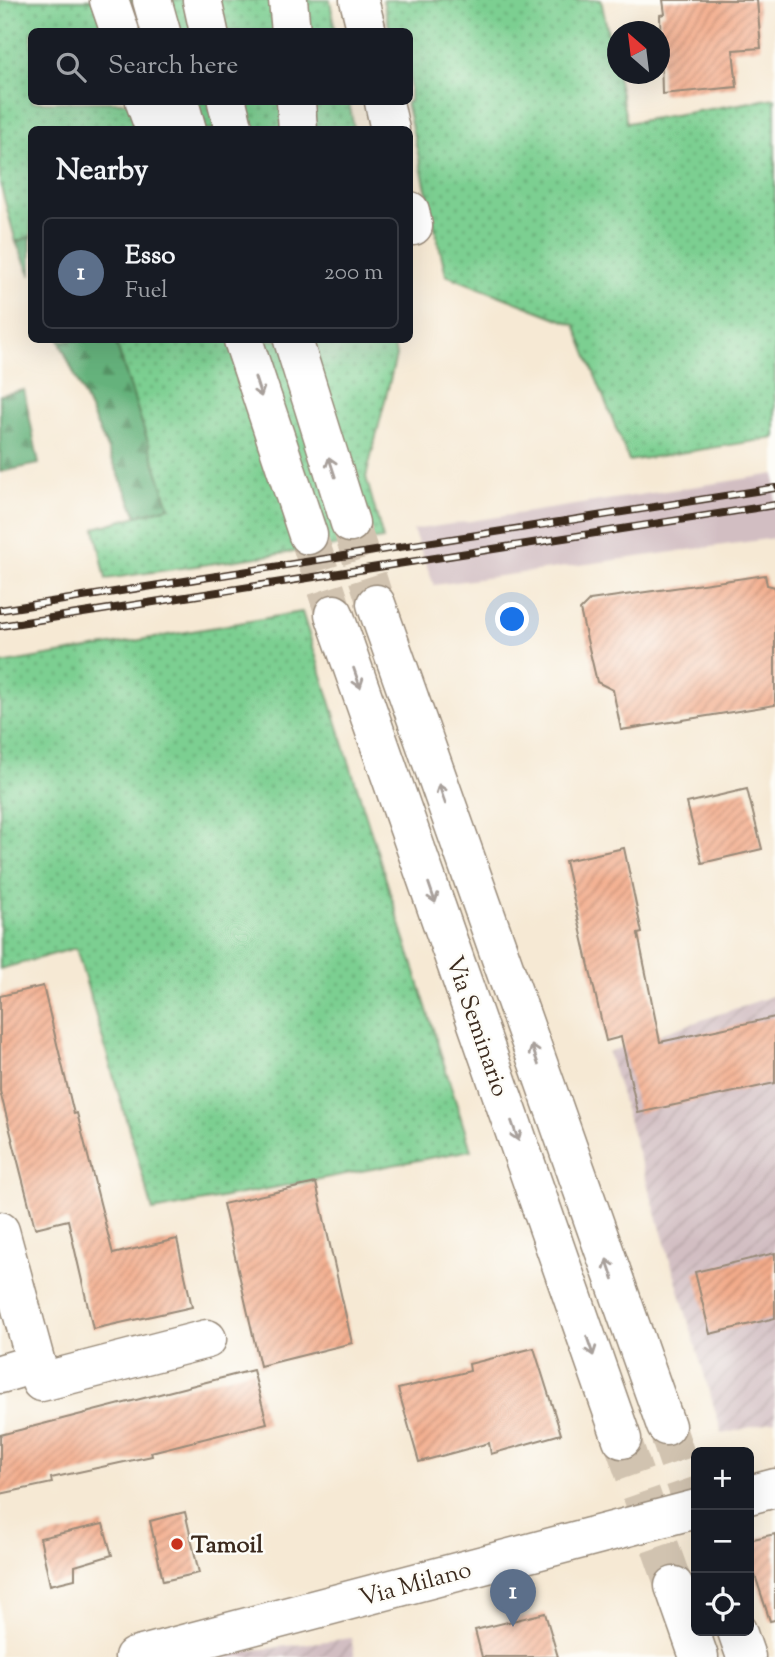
<!DOCTYPE html>
<html lang="en">
<head>
<meta charset="utf-8">
<style>
  body { margin:0; font-family:"Sorts Mill Goudy",serif; background:#242831; color:#f1f3f6 }
  .controls { position:absolute; right:21px; bottom:21px; display:grid; overflow:hidden; border-radius:10px; box-shadow:0 7px 28px #0002 }
  .controls button { width:63px; height:63px; display:grid; place-items:center; padding:0; border:0; border-bottom:2px solid #363941; background:#171b24; color:#f1f3f6; font:35px sans-serif }
  .compass { position:absolute; left:607px; top:21px; width:63px; height:63px; border-radius:50%; background:#171b24; box-shadow:0 7px 28px #0002; rotate:332deg }
  .you { position:absolute; left:513px; top:620px; width:24px; height:24px; margin:-18px; border:5px solid #fff; border-radius:50%; background:#1a73e8; box-shadow:0 0 0 10px #1a73e833 }
  .badge { display:grid; place-items:center; width:46px; height:46px; border-radius:50%; background:#1a73e8; color:#fff; font-size:23px; font-weight:700 }
  .pin { position:absolute; translate:-50% -58px; filter:drop-shadow(0 2px 4px #0008) }
  .pin::after { content:''; position:absolute; top:37px; width:24px; height:21px; background:inherit; clip-path:polygon(0 0,100% 0,50% 100%) }
  .list { margin:0; padding:0; list-style:none }
  h2 { display:flex; justify-content:space-between; align-items:center; height:91px; margin:0; padding:0 28px; font-size:30px }
  h2 small { font-size:23px; font-weight:400; color:#9ea1a6 }
  .list li { display:grid; grid-template-columns:46px 1fr auto; gap:21px; align-items:center; box-sizing:border-box; height:112px; margin:0 14px 14px; padding:0 14px; border:2px solid #363941; border-radius:10px }
  .list b { display:block; font-size:26px; white-space:nowrap }
  .list p { margin:0; font-size:23px; white-space:nowrap; color:#9ea1a6 }
  .list em { font-size:23px; font-style:normal; color:#9ea1a6 }
  .icon { flex:none; width:38px; height:38px; fill:none; stroke:currentColor; stroke-width:2; stroke-linecap:round; stroke-linejoin:round }
  .map { position:relative; flex:none; width:775px; height:1657px; overflow:hidden }
  .search { position:absolute; background:#171b24; box-shadow:0 7px 28px #0002; left:28px; top:28px; width:385px; height:77px; display:flex; align-items:center; gap:18px; box-sizing:border-box; padding:0 24px; border-radius:10px; color:#9ea1a6; font-size:26px }
  .panel { position:absolute; background:#171b24; box-shadow:0 7px 28px #0002; left:28px; top:126px; width:385px; height:217px; border-radius:10px }
  .map>svg:first-child { display:block }
</style>
</head>
<body>
<div class="map">
<svg width="775" height="1657" viewBox="0 0 775 1657">
  <defs>
    <pattern id="industrial-furrows" width="10" height="10" patternUnits="userSpaceOnUse" patternTransform="scale(1.75)"><rect width="10" height="10" fill="#d2bec2"/><path d="M-1 1l2-2M0 10L10 0M9 11l2-2" fill="none" stroke="#b5a3a6"/></pattern>
    <pattern id="grass-dots" width="8" height="8" patternUnits="userSpaceOnUse" patternTransform="scale(1.75)"><rect width="8" height="8" fill="#7ccf91"/><path d="M2 2h.1M6 6h.1" fill="none" stroke="#67a876" stroke-width="1.8" stroke-linecap="round"/></pattern>
    <pattern id="forest-firs" width="22" height="20" patternUnits="userSpaceOnUse" patternTransform="scale(1.75)"><rect width="22" height="20" fill="#65b27b"/><path d="M5 1l3.5 6h-7zM16 11l3.5 6h-7z" fill="#549164"/></pattern>
    <pattern id="building-hatch" width="6" height="6" patternUnits="userSpaceOnUse" patternTransform="scale(1.75)"><rect width="6" height="6" fill="#f3ab8a"/><path d="M-1 1l2-2M0 6l6-6M5 7l2-2" fill="none" stroke="#c68b70"/></pattern>
  </defs>
  <rect width="100%" height="100%" fill="#fdfcf7"/>
  <filter id="ink" filterUnits="userSpaceOnUse"><feTurbulence type="fractalNoise" baseFrequency=".0143" numOctaves="2"/><feDisplacementMap in="SourceGraphic" scale="14" xChannelSelector="R" yChannelSelector="G"/><feConvolveMatrix kernelMatrix="1 2 1 2 8 2 1 2 1" color-interpolation-filters="sRGB"/></filter>
  <filter id="wash" filterUnits="userSpaceOnUse"><feTurbulence type="fractalNoise" baseFrequency=".00686" numOctaves="4" result="noise"/><feDisplacementMap in="SourceGraphic" scale="28" xChannelSelector="R" yChannelSelector="G"/><feGaussianBlur stdDeviation="1.57" result="paint"/><feColorMatrix in="noise" values="0 0 0 0 0 0 0 0 0 0 0 0 0 0 0 0 0 1.4 0 .05"/><feComposite in="paint" operator="in"/></filter>
  <g filter="url(#wash)">
    <rect width="100%" height="100%" fill="#f6e9d4"/>
    <!-- industrial -->
    <path fill="url(#industrial-furrows)" d="M775,995V1421L722,1434L608,1052Z
      M351,1638L355,1657H198Z"/>
    <!-- railway -->
    <path fill="#d2bec2" d="M775,474V538L434,585L413,530Z"/>
    <!-- grass -->
    <path fill="url(#grass-dots)" stroke="#5c7c58" stroke-width="2" d="M0,0H330L335,31L32,32V102H349L354,129L32,130L31,236L16,242L0,183Z
      M383,0H601L627,123L775,98V438L629,461L575,325L446,275L406,102H410V32L390,31Z
      M115,340H393L396,356L366,477L383,539L106,579L95,528L169,507Z
      M302,612L471,1150L153,1211L76,948L0,969V664Z"/>
    <!-- forest -->
    <path fill="url(#forest-firs)" stroke="#506e4c" stroke-width="2" d="M31,236V276L16,242Z
      M59,340H115L169,507L137,516Z
      M24,390L39,464L0,472V395Z"/>
    <g id="blocks">
      <!-- building -->
      <path fill="url(#building-hatch)" d="M663,0H757L761,48L733,50L737,87L662,94L660,15L665,14Z
        M765,575L767,585L775,587V705L621,730L613,690L597,682L580,610L590,600Z
        M747,789L762,849L702,863L687,803Z
        M624,848L642,933L638,934L660,1042L775,1017V1083L638,1113L621,1037L606,1041L565,861Z
        M43,986L74,1114L77,1113L113,1254L177,1239L192,1307L93,1329L68,1220L35,1228L0,1091V996Z
        M316,1183L352,1343L260,1366L223,1204Z
        M775,1253V1318L710,1334L695,1272Z
        M534,1348L561,1434L491,1454L489,1443L419,1462L398,1389L470,1371L469,1364Z
        M253,1370L267,1423L151,1452L152,1456L51,1478L52,1483L0,1494V1435Z
        M185,1512L199,1573L163,1581L150,1521Z
        M103,1524L112,1555L75,1566V1579L50,1585L40,1538Z
        M775,1534V1620L770,1621L749,1557V1540Z
        M545,1613L558,1657H482L475,1630Z"/>
    </g>
  </g>
  <g filter="url(#ink)">
    <use href="#blocks" fill-opacity="0" stroke="#988a79" stroke-width="2"/>
    <g fill="none" stroke-linecap="round" stroke-linejoin="round">
      <!-- primary-tunnel -->
      <path stroke="#d1c3b0" stroke-width="38" stroke-dasharray="38 19" stroke-linecap="butt" d="M350,523L376,604
        M308,535L334,614
        M666,1426L696,1514
        M622,1439L674,1586"/>
      <defs>
        <path id="minor" d="M359,0L367,32
          M384,102L390,130
          M410,211L413,226
          M0,1231L41,1382L207,1339
          M0,1374L34,1364"/>
        <path id="primary" d="M109,0L120,32
          M152,0L161,32
          M202,0L209,32
          M288,0L291,32
          M145,102L155,130
          M179,102L187,130
          M227,102L234,130
          M296,102L298,130
          M243,340L308,535
          M293,340L350,523
          M376,604L666,1426
          M334,614L622,1439
          M749,1495L775,1488
          M674,1586L699,1657
          M737,1631L746,1657
          M134,1657L696,1509"/>
      </defs>
      <!-- minor casing -->
      <use href="#minor" stroke="#988a79" stroke-width="41"/>
      <!-- primary casing -->
      <use href="#primary" stroke="#988a79" stroke-width="41"/>
      <!-- minor -->
      <use href="#minor" stroke="#fff" stroke-width="38"/>
      <!-- primary -->
      <use href="#primary" stroke="#fff" stroke-width="38"/>
      <defs>
        <path id="rail" d="M0,610L775,488
          M0,626L775,505"/>
      </defs>
      <!-- rail casing -->
      <use href="#rail" stroke="#3b2a1e" stroke-width="8"/>
      <!-- rail -->
      <use href="#rail" stroke="#fdfcf7" stroke-width="5" stroke-dasharray="16" stroke-linecap="butt"/>
    </g>
    <!-- one-way arrows -->
    <defs><path id="oneway-shaft" d="M-6 0H5M1.5-3L5.5 0L1.5 3" fill="none" stroke-width="1.6" stroke-linecap="round" stroke-linejoin="round" transform="scale(1.75)"/></defs>
    <g stroke="#a79f9a">
      <use href="#oneway-shaft" transform="translate(258 387) rotate(72)"/>
      <use href="#oneway-shaft" transform="translate(332 467) rotate(-108)"/>
      <use href="#oneway-shaft" transform="translate(357 678) rotate(71)"/>
      <use href="#oneway-shaft" transform="translate(442 794) rotate(-109)"/>
      <use href="#oneway-shaft" transform="translate(432 893) rotate(71)"/>
      <use href="#oneway-shaft" transform="translate(535 1055) rotate(-109)"/>
      <use href="#oneway-shaft" transform="translate(515 1131) rotate(71)"/>
      <use href="#oneway-shaft" transform="translate(610 1269) rotate(-109)"/>
      <use href="#oneway-shaft" transform="translate(590 1346) rotate(71)"/>
    </g>
  </g>
  <!-- markers -->
  <circle fill="#c8321e" stroke="#fdfcf7" stroke-width="2.5" cx="177" cy="1544" r="7"/>
  <g text-anchor="middle" stroke-width="5" stroke-linejoin="round" paint-order="stroke">
    <!-- street labels -->
    <g font-size="24" fill="#3b2a1e" stroke="#fdfcf7">
      <text transform="translate(478 1026) rotate(71)" y="8">Via Seminario</text>
      <text transform="translate(415 1583) rotate(-15)" y="8">Via Milano</text>
    </g>
    <!-- poi labels -->
    <g font-size="24" font-weight="bold" fill="#3b2a1e" stroke="#fdfcf7" text-anchor="start">
      <text x="191" y="1552">Tamoil</text>
    </g>
  </g>
</svg>
<div class="controls">
<button>+</button>
<button>−</button>
<button><svg class="icon" aria-label="locate" viewBox="0 0 24 24"><circle cx="12" cy="12" r="6"/><path d="M12 2v4M12 18v4M2 12h4M18 12h4"/></svg></button>
</div>
<svg class="compass" viewBox="-18 -18 36 36"><path d="M0-13l5 13h-10z" fill="#e53935"/><path d="M0 13l5-13h-10z" fill="#9ea1a6"/></svg>
<div class="you"></div>
<div class="pin badge" style="left:513px;top:1627px;background:#5c6f8a">1</div>
<div class="search"><svg class="icon" aria-label="search" viewBox="0 0 24 24"><circle cx="10" cy="10" r="6"/><path d="M15 15l6 6"/></svg>Search here</div>
<section class="panel">
<h2>Nearby<small></small></h2>
<ul class="list">
<li><span class="badge" style="background:#5c6f8a">1</span><div><b>Esso</b><p>Fuel</p></div><em>200 m</em></li>
</ul>
</section>
</div>
</body>
</html>
